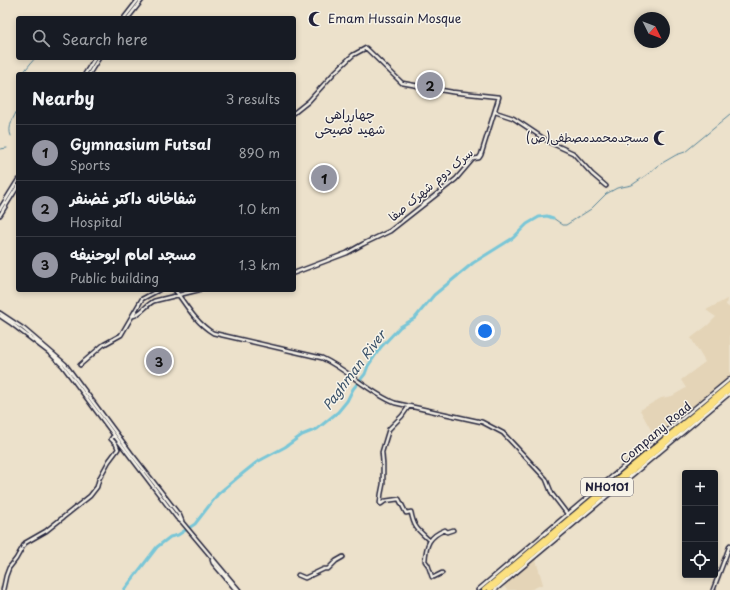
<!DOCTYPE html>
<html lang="en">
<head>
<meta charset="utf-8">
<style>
  body { margin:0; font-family:"Playpen Sans","Playpen Sans Arabic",sans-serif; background:#242831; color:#f1f3f6 }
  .controls { position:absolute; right:12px; bottom:12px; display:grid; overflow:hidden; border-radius:4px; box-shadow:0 2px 6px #0003 }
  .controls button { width:36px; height:36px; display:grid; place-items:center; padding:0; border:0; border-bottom:1px solid #363941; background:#171b24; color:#f1f3f6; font:20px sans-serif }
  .compass { position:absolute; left:634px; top:12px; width:36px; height:36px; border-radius:50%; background:#171b24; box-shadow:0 2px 6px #0003; rotate:132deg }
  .you { position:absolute; left:485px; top:331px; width:14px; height:14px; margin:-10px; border:3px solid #fff; border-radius:50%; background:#1a73e8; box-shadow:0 0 0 6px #1a73e833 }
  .badge { display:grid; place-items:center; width:26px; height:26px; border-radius:50%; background:#9495a2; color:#111; font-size:13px; font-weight:700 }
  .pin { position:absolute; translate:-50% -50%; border:2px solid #fff; box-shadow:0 1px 4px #0006 }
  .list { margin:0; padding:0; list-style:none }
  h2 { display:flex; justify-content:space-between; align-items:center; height:52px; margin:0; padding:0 16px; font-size:17px }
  h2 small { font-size:13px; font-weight:400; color:#9ea1a6 }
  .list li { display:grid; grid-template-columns:26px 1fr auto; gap:12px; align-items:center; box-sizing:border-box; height:56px; padding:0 16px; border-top:1px solid #363941 }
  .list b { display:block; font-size:15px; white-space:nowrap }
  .list p { margin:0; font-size:13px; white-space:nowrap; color:#9ea1a6 }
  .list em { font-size:13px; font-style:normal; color:#9ea1a6 }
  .icon { flex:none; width:22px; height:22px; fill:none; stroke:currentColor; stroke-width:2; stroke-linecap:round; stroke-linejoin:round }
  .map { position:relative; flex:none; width:730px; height:590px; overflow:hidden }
  .search { position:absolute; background:#171b24; box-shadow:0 2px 6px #0003; left:16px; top:16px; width:280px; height:44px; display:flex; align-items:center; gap:10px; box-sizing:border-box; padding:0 14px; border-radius:4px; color:#9ea1a6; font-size:15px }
  .panel { position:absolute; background:#171b24; box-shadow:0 2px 6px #0003; left:16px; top:72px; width:280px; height:220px; border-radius:4px }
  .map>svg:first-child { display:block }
</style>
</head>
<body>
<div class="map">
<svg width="730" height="590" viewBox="0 0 730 590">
  <rect width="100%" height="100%" fill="#ece1cb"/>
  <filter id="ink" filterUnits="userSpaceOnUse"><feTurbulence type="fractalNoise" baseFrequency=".025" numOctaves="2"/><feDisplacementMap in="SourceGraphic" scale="8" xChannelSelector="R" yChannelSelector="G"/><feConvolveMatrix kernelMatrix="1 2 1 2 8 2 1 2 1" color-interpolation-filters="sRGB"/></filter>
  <g filter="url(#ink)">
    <!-- built -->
    <path fill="#e4d4b7" d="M727,299L726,305L730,308V377L716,387L676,422L657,441L640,410L661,398L672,396L686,388L681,380L705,362L691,338L708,325L716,317L706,310Z
      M535,557L543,584L530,590H507L503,585Z"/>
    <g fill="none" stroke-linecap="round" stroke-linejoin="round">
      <!-- stream -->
      <path stroke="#568499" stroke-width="1" d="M22,74L35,58
        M11,136C7,127 14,117 18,109
        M0,149L7,148
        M553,218L563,225H566L591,209L606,194L617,188L632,185L648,174L657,166L676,155L685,152L730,115"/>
      <!-- river -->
      <path stroke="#79c6d7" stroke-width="3" d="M124,590L157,547L170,537L178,535L195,524L218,494L237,478L257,462L285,447L302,435L317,429L338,412L347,401L353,389L365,374L368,366L381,347L400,327L415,318L434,295L473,263L513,238L527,224L539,217L547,216L553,218"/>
      <defs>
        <path id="secondary" d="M124,18L138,0
          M128,18L142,0
          M85,74L95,58
          M89,74L99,58
          M495,112L513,118L549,142L573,153L592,174L606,186
          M294,113L309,101L335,72L353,55L366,48L402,83L452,92L499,97L481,155L479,158L473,159L456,179L390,231L363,244L347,253L294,273
          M0,209L18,180
          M0,215L18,186
          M175,290C186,305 196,323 213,333L322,358C348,370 368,392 395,403L482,422L503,433L546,479L552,494L568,515
          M0,313L24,329L65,364L131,453L180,516L182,521
          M0,316L12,324L51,354L63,366L114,435L177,518L182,522L239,590
          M133,316C141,314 146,305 154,301L199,290
          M80,365L103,345L121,335L142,299L159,290
          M409,406L402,416L389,429L382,452L383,464V484L381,494L380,503L381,504L385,501L399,499L406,513L411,512C414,528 418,530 429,540
          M212,560L213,563L236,590
          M442,573L434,577H432L428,565L425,561C426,545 429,536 445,530L447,532L453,530
          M298,575L305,578L324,569H328L336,561L343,557
          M3,590L6,576L9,568L16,559L25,543L46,531L90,496L97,487L99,479L109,461L118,449L116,444L111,439L114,435
          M478,590L634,458L730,379
          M495,590L730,393
          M713,590L730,545"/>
        <path id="highway" d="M484,590L730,384
          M490,590L730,389"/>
      </defs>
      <!-- secondary casing -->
      <use href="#secondary" stroke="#22223b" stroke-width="5.5"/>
      <!-- highway casing -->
      <use href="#highway" stroke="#22223b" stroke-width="7"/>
      <!-- secondary -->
      <use href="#secondary" stroke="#f7f3e8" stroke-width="2.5"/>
      <!-- highway -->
      <use href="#highway" stroke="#fbe080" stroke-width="4"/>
    </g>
  </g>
  <!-- icons -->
  <defs>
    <symbol id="mosque-bare" viewBox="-9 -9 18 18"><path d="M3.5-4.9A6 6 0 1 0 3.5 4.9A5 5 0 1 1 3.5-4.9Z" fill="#22223b" stroke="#f7f3e8" stroke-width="2.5" paint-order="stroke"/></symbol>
  </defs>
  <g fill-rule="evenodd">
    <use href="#mosque-bare" x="305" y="8" width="22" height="22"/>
    <use href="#mosque-bare" x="650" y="127" width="22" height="22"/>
  </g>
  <g text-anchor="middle" stroke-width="3" stroke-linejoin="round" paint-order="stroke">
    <!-- shield labels -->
    <rect fill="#f7f3e8" stroke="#62616f" stroke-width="1" x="581" y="478" width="52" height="18" rx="3"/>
    <g font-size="11" font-weight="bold" fill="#22223b">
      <text x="607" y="491">NH0101</text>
    </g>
    <!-- poi labels -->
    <g font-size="12" fill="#22223b" stroke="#f7f3e8" text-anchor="start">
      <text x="328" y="23">Emam Hussain Mosque</text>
      <text x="649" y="142" text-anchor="end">مسجدمحمدمصطفی(ص)</text>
    </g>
    <!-- street labels -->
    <g font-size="12" fill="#22223b" stroke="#f7f3e8">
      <text transform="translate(431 185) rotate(-40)" y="4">سرک دوم شهرک صفا</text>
      <text transform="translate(656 433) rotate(-40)" y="4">Company Road</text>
    </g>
    <!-- neighbourhood labels -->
    <g font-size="13" fill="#22223b" stroke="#f7f3e8">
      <text x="350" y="119">چهارراهی<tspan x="350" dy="15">شهید فصیحی</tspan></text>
    </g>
    <!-- water labels -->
    <g font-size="13" font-style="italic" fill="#3c536a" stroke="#f7f3e8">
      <text transform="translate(354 370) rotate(-53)" y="5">Paghman River</text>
    </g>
  </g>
</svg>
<div class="controls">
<button>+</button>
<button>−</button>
<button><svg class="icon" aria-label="locate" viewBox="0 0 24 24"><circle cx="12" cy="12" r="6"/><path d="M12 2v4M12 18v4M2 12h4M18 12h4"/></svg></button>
</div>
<svg class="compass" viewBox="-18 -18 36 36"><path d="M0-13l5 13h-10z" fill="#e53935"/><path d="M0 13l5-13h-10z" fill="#9ea1a6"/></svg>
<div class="you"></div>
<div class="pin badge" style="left:324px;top:178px">1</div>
<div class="pin badge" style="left:430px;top:85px">2</div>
<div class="pin badge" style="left:159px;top:361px">3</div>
<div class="search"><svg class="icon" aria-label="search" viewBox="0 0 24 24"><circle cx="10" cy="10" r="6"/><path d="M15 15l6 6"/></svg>Search here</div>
<section class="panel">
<h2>Nearby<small>3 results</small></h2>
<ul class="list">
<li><span class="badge">1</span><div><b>Gymnasium Futsal</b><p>Sports</p></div><em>890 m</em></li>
<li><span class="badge">2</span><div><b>شفاخانه داکتر غضنفر</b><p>Hospital</p></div><em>1.0 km</em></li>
<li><span class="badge">3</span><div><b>مسجد امام ابوحنیفه</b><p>Public building</p></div><em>1.3 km</em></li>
</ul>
</section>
</div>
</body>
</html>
